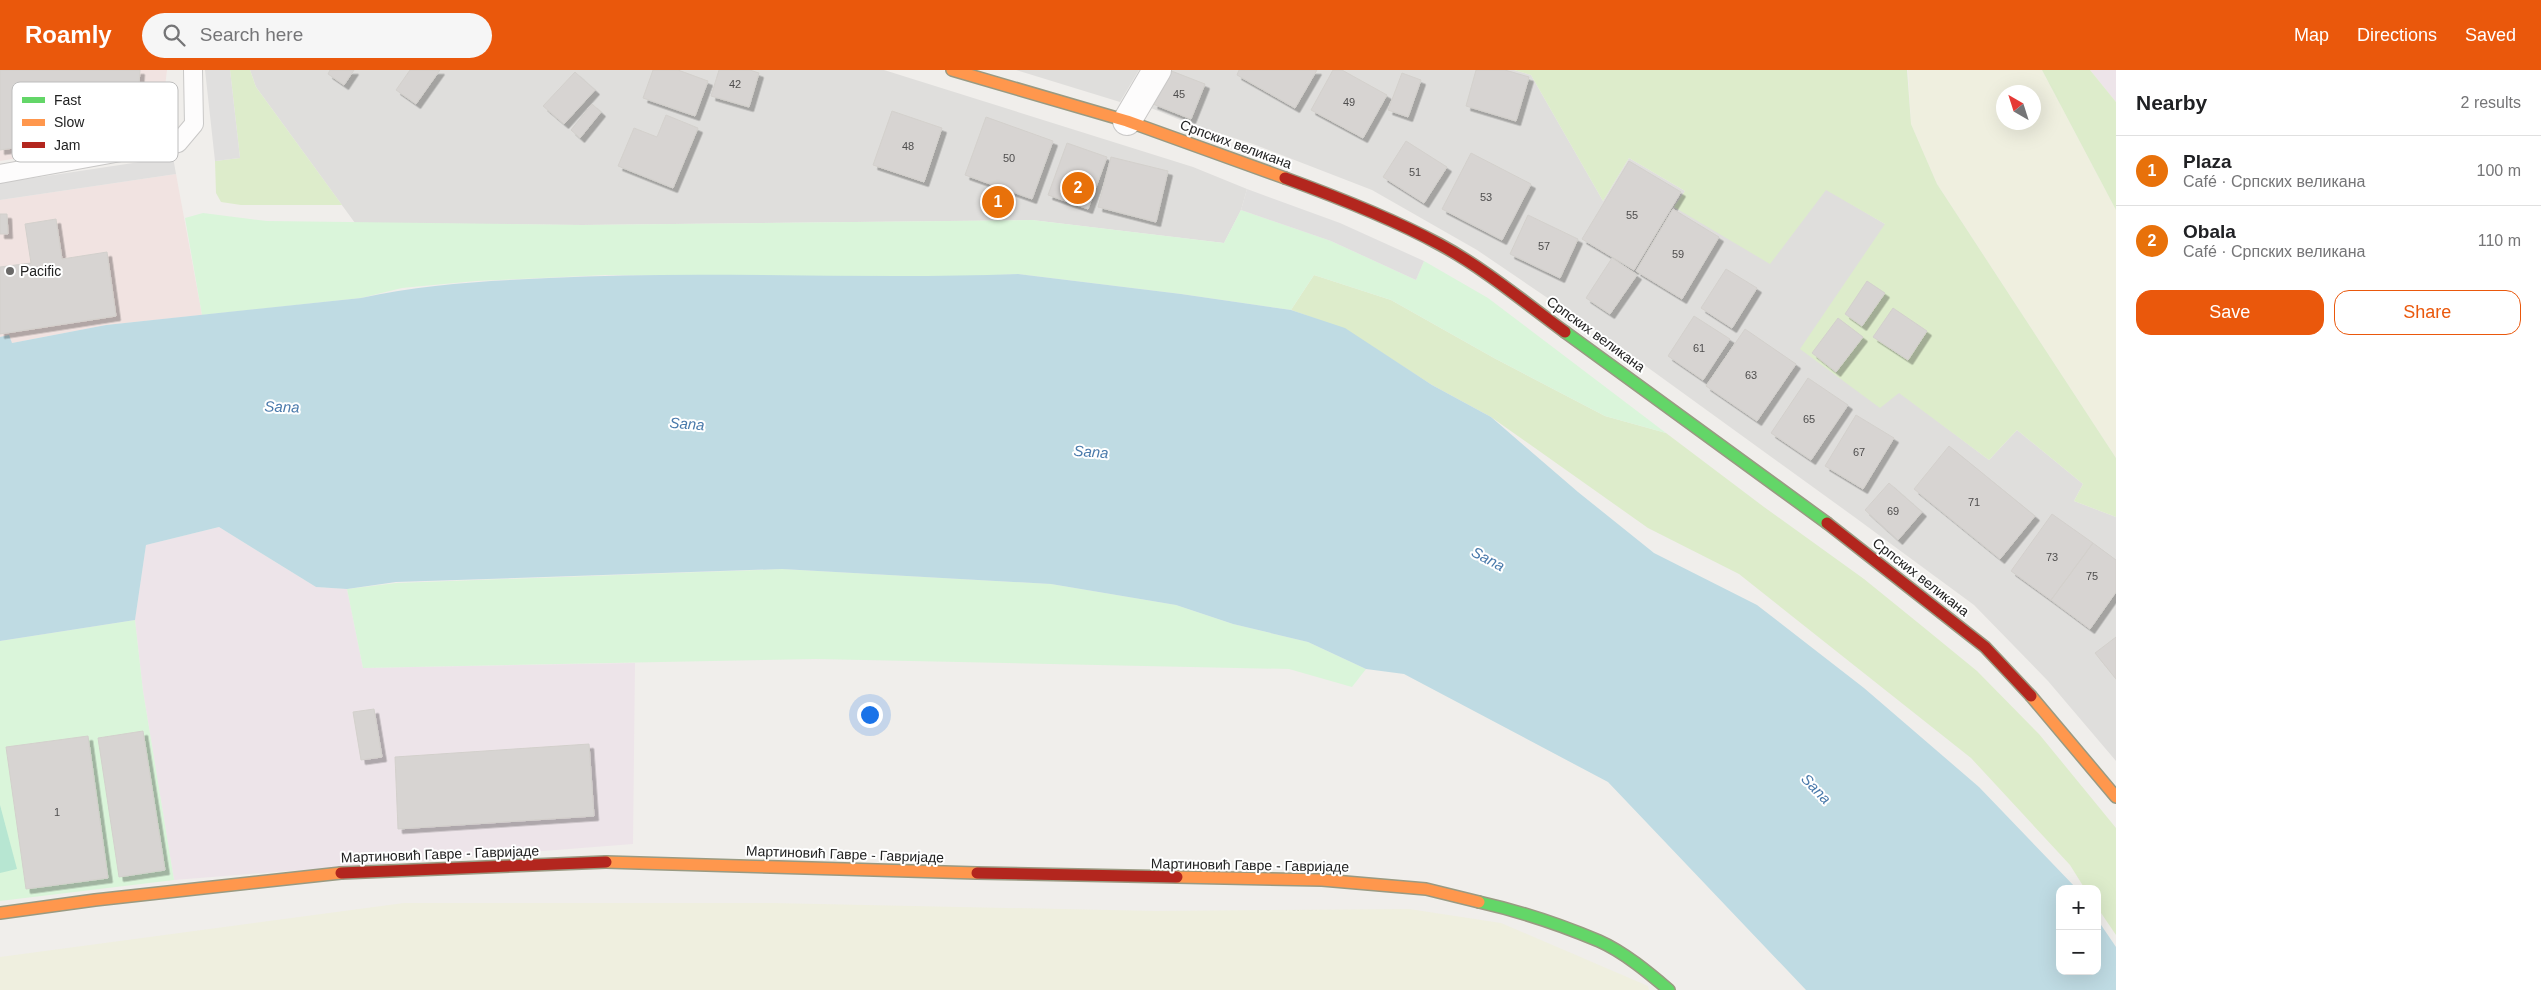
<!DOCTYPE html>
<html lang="en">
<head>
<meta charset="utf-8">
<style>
  body { margin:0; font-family:Arial,sans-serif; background:#f6f6f6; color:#202124 }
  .controls { position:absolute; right:15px; bottom:15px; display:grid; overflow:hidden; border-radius:10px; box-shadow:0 5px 20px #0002 }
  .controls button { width:45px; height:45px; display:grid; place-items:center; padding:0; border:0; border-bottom:1px solid #e0e0e0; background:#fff; color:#202124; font:25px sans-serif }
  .compass { position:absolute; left:1996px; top:15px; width:45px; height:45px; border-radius:50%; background:#fff; box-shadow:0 5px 20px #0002; rotate:321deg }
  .you { position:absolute; left:869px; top:644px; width:18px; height:18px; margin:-12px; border:4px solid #fff; border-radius:50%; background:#1a73e8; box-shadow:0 0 0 8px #1a73e833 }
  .badge { display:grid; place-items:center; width:32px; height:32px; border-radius:50%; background:#ea580c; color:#fff; font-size:16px; font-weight:700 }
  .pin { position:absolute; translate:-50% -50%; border:2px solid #fff; box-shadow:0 1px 5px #0006 }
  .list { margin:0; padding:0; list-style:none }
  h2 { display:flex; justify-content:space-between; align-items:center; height:65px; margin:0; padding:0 20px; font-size:21px }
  h2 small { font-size:16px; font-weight:400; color:#757577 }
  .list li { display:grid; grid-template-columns:32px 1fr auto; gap:15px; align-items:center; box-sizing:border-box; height:70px; padding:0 20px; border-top:1px solid #e0e0e0 }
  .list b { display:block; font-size:19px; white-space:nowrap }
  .list p { margin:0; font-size:16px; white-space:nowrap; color:#757577 }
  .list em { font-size:16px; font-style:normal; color:#757577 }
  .actions { display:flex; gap:10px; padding:15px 20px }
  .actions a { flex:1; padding:11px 0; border:1px solid #ea580c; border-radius:15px; text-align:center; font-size:18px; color:#ea580c }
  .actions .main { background:#ea580c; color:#fff }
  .icon { flex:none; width:28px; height:28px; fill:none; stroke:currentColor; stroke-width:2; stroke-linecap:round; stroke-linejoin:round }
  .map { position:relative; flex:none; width:2116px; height:920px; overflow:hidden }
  header { display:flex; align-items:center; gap:30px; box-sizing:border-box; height:70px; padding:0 25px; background:#ea580c; color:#fff }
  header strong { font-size:24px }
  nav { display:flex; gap:28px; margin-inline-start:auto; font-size:18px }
  .search { width:350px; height:45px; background:#f6f6f6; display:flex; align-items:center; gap:12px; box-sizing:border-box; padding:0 18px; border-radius:28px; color:#757577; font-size:19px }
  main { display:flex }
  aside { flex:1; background:#fff }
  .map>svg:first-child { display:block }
</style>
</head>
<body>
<header>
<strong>Roamly</strong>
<div class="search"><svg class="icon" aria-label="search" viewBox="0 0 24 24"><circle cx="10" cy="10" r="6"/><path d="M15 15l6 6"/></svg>Search here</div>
<nav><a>Map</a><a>Directions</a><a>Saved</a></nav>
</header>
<main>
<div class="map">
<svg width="2116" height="920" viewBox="0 0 2116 920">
  <defs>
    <filter id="shadow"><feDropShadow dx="4.5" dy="4.5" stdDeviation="0" flood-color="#0004"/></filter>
  </defs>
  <rect width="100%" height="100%" fill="#f0eeeb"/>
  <!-- residential -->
  <path fill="#dfdedc" d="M250,0H884L1193,97L1247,119L1241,140L1224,173L1032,150L582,155L355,153L256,17Z
    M1016,0H1139L1120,32Z
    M1165,0H1514L1531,5L1603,131L1629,88L1685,121L1674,138L1826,119L1885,154L1899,322L1989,390L2017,360L2083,414L2074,431L2116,447V691L2048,611L1974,535L1853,446L1614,273L1477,180L1372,120L1253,74L1190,54L1146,36Z"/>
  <!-- commercial -->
  <path fill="#f1e3e1" d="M0,0H167L161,50L144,65L125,70L0,91Z
    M176,104L202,245L106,255L12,273L0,267V130Z"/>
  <!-- industrial -->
  <path fill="#ede4e9" d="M2090,0H2116V32Z
    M219,457L316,517L347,519L363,598L635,593L633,774L174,810L143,621L135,550L146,475Z"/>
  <!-- farmland -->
  <path fill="#efefdf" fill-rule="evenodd" d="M1908,0H2042L2116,140V388L1937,114L1911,54ZM2004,22H2034V52H2004Z
    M404,833H772L1156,841L1409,839L1501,853L1648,916L1649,920H0V887Z"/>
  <!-- grass -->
  <path fill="#ddeccb" d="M230,0H250L256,17L342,135H241L221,132L216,123L215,91L240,88Z
    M1514,0H1907L1911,54L1937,114L2116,388V447L2074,431L2083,414L2017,360L1989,390L1899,323L1880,338L1800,279L1885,154L1826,120L1770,194L1674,137L1685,121L1629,88L1603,131L1531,5Z
    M2042,0H2090L2116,32V140Z
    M1314,205L1391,230L1494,288L1605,346L1666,363L1764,437L1864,509L1922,556L1977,601L2039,664L2116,758V865L2097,837V819H2085L2070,795L1971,688L1739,504L1648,458L1491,347L1432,315L1345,259L1291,240Z"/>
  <!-- park -->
  <path fill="#daf5da" d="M1241,140L1331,171L1416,210L1424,191L1488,228L1666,363L1605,346L1494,288L1391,230L1314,205L1291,240L1181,224L1018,204L929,208L606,205L476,211L402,218L361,228L202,245L185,148L203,143L267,151L582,155L1032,150L1224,173Z
    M782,499L1051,514L1176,535L1233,554L1308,572L1366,599L1352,617L1289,599L816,589L363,598L347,519L396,513Z
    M135,550L143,621L174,810L0,831V571Z"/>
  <!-- pitch -->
  <path fill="#b7e6d2" d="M0,735L17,799L0,803Z"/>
  <!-- parking -->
  <path fill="#e0dfde" d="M205,0H230L240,88L215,91Z
    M173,87L176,104L0,130V113Z
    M1247,119L1340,153L1424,191L1416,210L1331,171L1241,140Z"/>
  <!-- water -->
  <path fill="#bfdbe3" d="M1018,204L1181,224L1291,240L1345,258L1432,315L1491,347L1578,422L1654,483L1757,535L1864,618L1979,717L2077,819H2060V901H2097V849L2116,877V920H1806L1608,712L1404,604L1366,599L1308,572L1233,554L1176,535L1051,514L782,499L396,512L347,519L316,517L219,457L146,475L135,550L0,571V267L9,265L12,273L106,255L361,228C423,214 485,211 549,208C705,200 862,210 1018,204Z"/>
  <!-- building -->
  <path fill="#d7d4d2" stroke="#d3d0cc" filter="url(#shadow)" d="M0,0H140L136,60L0,80Z
    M330,0H354L344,15L328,4Z
    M410,0H440L416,34L396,20Z
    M653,0H678L708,11L695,46L643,28Z
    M719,0H750L759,3L749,37L711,26Z
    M1169,0L1205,14L1191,49L1153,34Z
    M1239,0H1317L1295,38L1237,5Z
    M1333,0H1342L1387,25L1363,68L1311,40Z
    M1476,0H1505L1529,7L1516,51L1466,36Z
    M575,2L595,20L564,54L543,36Z
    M1402,3L1421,10L1408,47L1388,40Z
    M592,34L601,42L580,68L571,60Z
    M892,41L942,58L924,112L873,95Z
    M666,45L698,58L673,118L618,96L634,58L657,67Z
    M986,47L1053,71L1032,129L965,105Z
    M1406,71L1447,97L1424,133L1383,107Z
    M1067,73L1107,87L1088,139L1048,125Z
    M1471,83L1531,114L1502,170L1442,139Z
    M1111,87L1168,101L1156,152L1098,137Z
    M1629,91L1681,122L1634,200L1582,169Z
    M1673,139L1719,167L1682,229L1636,201Z
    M0,144H7L8,164H0Z
    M1528,145L1578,169L1560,208L1510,184Z
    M56,149L62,189L107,182L116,246L0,264V197L31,193L25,154Z
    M1612,188L1637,205L1610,244L1586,228Z
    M1726,199L1757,218L1732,258L1701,238Z
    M1867,211L1885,223L1862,256L1845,244Z
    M1893,238L1927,261L1908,290L1873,267Z
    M1694,246L1730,269L1703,310L1668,286Z
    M1838,248L1863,267L1836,302L1812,283Z
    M1745,259L1796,294L1757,351L1706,316Z
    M1808,308L1848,335L1811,390L1771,363Z
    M1856,345L1894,368L1863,419L1825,396Z
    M1949,376L2035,446L2000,489L1914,419Z
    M1889,413L1922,442L1898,470L1865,440Z
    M2052,444L2093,473L2051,530L2011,501Z
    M2093,473L2116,490V522L2090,559L2051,530Z
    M2116,567V609L2095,583Z
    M374,639L382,687L361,690L353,642Z
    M143,661L165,800L119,807L98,668Z
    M88,666L108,808L26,819L6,677Z
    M589,674L594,746L398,759L395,687Z"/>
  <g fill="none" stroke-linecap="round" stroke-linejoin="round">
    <defs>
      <path id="lane" d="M0,104L121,82L150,80L178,73L194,54L193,0"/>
      <path id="street" d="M1127,51L1157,0"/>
      <path id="fast" d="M1565,262L1827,453
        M1479,832C1519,841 1561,855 1599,871C1624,882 1649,903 1669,920"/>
      <path id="slow" d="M952,0L1127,51L1285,108
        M2031,626L2116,727
        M606,792L977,803
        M1177,807L1322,810L1426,819L1479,832
        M0,843L95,830L341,803"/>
      <path id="jam" d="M1285,108C1337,127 1391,148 1439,174C1484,198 1524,232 1565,262
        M1827,453L1985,577L2031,626
        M341,803L606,792
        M977,803L1177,807"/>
    </defs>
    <!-- lane casing -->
    <use href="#lane" stroke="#c9c8c7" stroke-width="20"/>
    <!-- street casing -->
    <use href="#street" stroke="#c9c8c7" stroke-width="30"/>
    <!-- fast casing -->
    <use href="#fast" stroke="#999a82" stroke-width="14"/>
    <!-- slow casing -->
    <use href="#slow" stroke="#999a82" stroke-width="14"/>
    <!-- jam casing -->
    <use href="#jam" stroke="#999a82" stroke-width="14"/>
    <!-- lane -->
    <use href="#lane" stroke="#fdfcfc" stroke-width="18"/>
    <!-- street -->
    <use href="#street" stroke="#fdfcfc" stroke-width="28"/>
    <!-- fast -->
    <use href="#fast" stroke="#63d668" stroke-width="11"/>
    <!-- slow -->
    <use href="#slow" stroke="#ff974d" stroke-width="11"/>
    <!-- jam -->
    <use href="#jam" stroke="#b3261e" stroke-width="11"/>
  </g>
  <!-- markers -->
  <circle fill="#6a6968" stroke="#fff" stroke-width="2" cx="10" cy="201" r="5"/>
  <g text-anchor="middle" stroke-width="4" stroke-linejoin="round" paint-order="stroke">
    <!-- number labels -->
    <g font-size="11" fill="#4f4e4e">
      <text x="735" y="18">42</text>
      <text x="1179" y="28">45</text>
      <text x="1349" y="36">49</text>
      <text x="908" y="80">48</text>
      <text x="1009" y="92">50</text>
      <text x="1415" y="106">51</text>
      <text x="1486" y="131">53</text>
      <text x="1632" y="149">55</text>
      <text x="1544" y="180">57</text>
      <text x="1678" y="188">59</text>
      <text x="1699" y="282">61</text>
      <text x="1751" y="309">63</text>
      <text x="1809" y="353">65</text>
      <text x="1859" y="386">67</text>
      <text x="1974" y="436">71</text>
      <text x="1893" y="445">69</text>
      <text x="2052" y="491">73</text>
      <text x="2092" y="510">75</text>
      <text x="57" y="746">1</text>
    </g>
    <!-- street labels -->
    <g font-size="14" fill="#222" stroke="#fff">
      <text transform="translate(1236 74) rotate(20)" y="5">Српских великана</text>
      <text transform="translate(1596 264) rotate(36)" y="5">Српских великана</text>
      <text transform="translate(1921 507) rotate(38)" y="5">Српских великана</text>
      <text transform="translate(440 784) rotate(-2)" y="5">Мартиновић Гавре - Гавријаде</text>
      <text transform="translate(845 784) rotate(2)" y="5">Мартиновић Гавре - Гавријаде</text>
      <text transform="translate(1250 795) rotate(1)" y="5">Мартиновић Гавре - Гавријаде</text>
    </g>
    <!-- poi labels -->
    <g font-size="14" fill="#222" stroke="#fff" text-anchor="start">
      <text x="20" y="206">Pacific</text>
    </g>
    <!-- water labels -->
    <g font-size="15" font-style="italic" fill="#4a7aab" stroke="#fff">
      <text transform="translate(282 337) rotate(2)" y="5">Sana</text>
      <text transform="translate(687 354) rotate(4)" y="5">Sana</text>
      <text transform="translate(1091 382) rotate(4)" y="5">Sana</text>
      <text transform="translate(1488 489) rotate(28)" y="5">Sana</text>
      <text transform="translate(1816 719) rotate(46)" y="5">Sana</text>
    </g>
  </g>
  <!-- legend -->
  <rect x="12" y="12" width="166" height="80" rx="8" fill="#fff" stroke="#bdbdbd" stroke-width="1"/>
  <rect x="22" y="27" width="23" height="6" fill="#63d668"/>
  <rect x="22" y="49" width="23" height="7" fill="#ff974d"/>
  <rect x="22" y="72" width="23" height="6" fill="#b3261e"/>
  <g font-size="14" fill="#222">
    <text x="54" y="35">Fast</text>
    <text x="54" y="57">Slow</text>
    <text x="54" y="80">Jam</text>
  </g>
</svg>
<div class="controls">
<button>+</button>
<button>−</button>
</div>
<svg class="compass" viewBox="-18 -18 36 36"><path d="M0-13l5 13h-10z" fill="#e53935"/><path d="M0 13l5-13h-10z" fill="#757577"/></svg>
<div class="you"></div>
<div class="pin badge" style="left:998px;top:132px;background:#e8710a">1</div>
<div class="pin badge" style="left:1078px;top:118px;background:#e8710a">2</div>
</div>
<aside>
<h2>Nearby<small>2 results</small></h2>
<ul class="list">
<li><span class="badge" style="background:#e8710a">1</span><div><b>Plaza</b><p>Café · Српских великана</p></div><em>100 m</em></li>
<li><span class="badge" style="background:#e8710a">2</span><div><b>Obala</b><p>Café · Српских великана</p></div><em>110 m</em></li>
</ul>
<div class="actions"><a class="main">Save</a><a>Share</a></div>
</aside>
</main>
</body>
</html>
